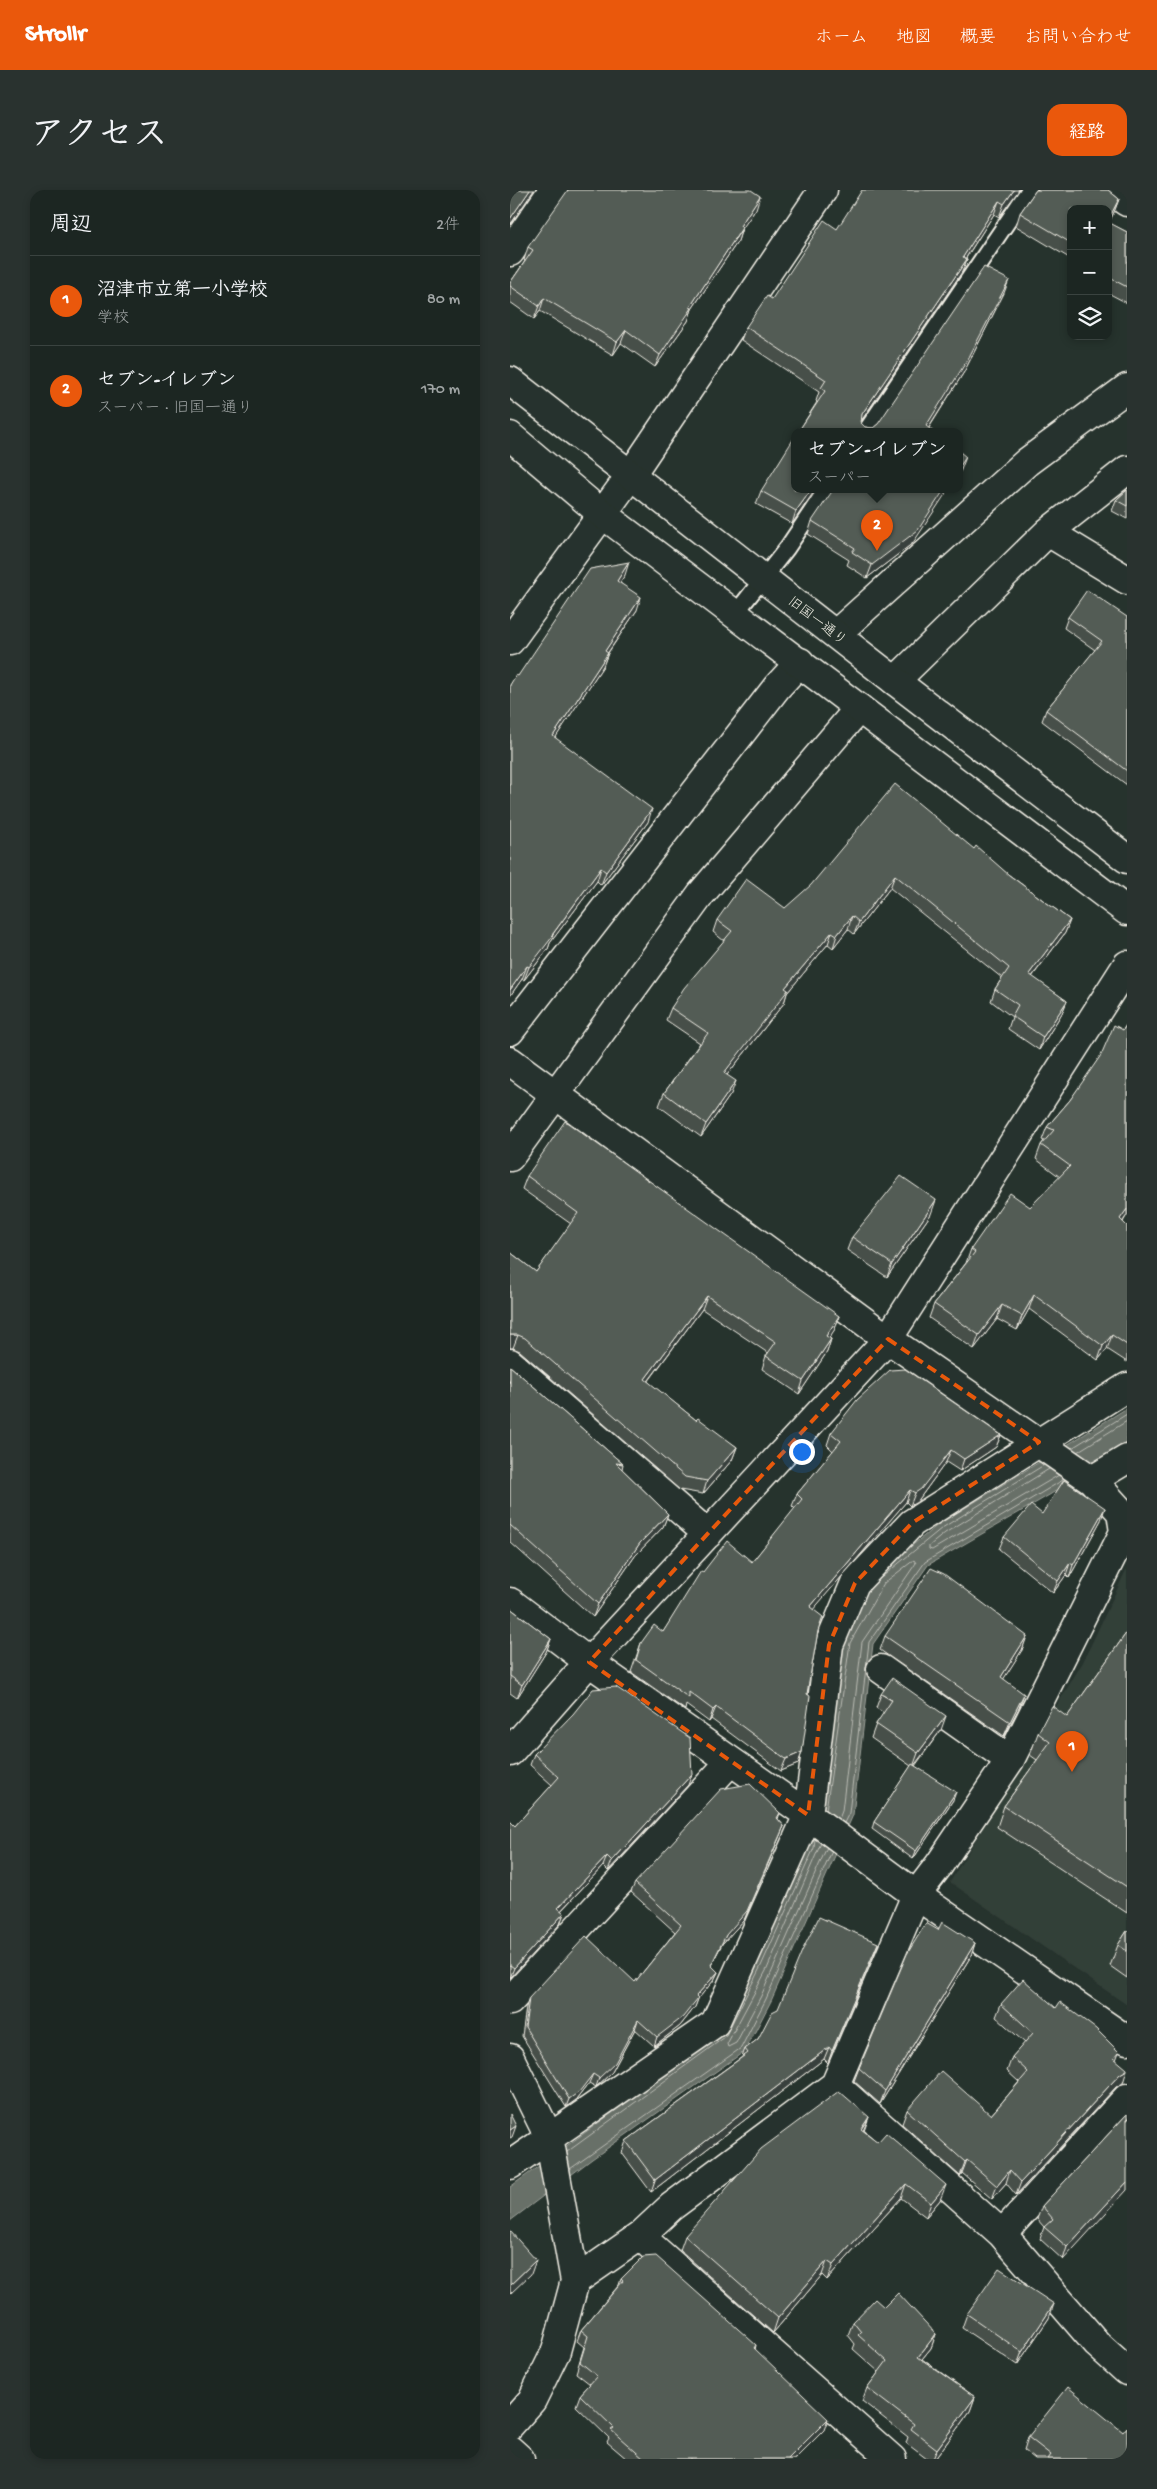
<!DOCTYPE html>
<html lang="ja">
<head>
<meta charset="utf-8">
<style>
  body { margin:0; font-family:"Gochi Hand","Klee One",sans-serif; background:#29322f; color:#f1f3f6 }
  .controls { position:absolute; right:15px; top:15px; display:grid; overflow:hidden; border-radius:10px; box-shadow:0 2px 8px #0003 }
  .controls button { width:45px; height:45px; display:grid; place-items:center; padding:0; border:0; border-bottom:1px solid #3a4340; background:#1c2622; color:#f1f3f6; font:25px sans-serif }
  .you { position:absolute; left:291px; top:1261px; width:18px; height:18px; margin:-12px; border:4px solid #fff; border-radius:50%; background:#1a73e8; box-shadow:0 0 0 8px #1a73e833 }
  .badge { display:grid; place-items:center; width:32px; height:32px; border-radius:50%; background:#ea580c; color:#fff; font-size:16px; font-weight:700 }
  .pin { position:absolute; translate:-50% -41px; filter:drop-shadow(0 1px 2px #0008) }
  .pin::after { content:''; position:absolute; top:26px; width:18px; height:15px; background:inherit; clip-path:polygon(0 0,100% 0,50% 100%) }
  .popup { position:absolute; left:281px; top:238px; width:172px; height:65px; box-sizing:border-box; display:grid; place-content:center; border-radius:10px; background:#1c2622; filter:drop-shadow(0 1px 4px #0005); font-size:16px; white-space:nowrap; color:#a0a5a5 }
  .popup b { font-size:19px; color:#f1f3f6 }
  .popup::after { content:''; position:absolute; left:50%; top:100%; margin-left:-10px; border:10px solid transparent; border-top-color:#1c2622 }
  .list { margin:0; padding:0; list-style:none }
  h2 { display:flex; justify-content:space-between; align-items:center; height:65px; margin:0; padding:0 20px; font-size:21px }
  h2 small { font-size:16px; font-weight:400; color:#a0a5a5 }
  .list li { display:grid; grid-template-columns:32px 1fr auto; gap:15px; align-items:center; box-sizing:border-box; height:90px; padding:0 20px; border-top:1px solid #3a4340 }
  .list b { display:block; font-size:19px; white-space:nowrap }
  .list p { margin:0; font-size:16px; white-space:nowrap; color:#a0a5a5 }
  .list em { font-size:16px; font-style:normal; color:#a0a5a5 }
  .icon { flex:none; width:28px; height:28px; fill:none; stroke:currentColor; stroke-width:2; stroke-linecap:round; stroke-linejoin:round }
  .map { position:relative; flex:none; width:617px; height:2269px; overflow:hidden; border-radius:15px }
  header { display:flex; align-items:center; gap:30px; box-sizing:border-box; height:70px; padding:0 25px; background:#ea580c; color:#fff }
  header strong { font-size:24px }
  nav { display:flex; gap:28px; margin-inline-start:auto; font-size:18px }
  .intro { display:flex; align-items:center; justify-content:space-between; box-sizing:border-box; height:120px; padding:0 30px }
  h1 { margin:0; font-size:35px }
  .button { padding:12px 22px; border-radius:15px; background:#ea580c; color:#fff; font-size:18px; font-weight:700 }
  main { display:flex; gap:30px; padding:0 30px }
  aside { flex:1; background:#1c2622; border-radius:15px; box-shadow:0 2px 8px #0003 }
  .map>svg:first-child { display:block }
</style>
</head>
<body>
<header>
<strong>Strollr</strong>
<nav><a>ホーム</a><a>地図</a><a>概要</a><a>お問い合わせ</a></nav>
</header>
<div class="intro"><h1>アクセス</h1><a class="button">経路</a></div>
<main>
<aside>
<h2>周辺<small>2件</small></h2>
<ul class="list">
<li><span class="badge">1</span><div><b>沼津市立第一小学校</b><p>学校</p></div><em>80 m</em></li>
<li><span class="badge">2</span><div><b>セブン-イレブン</b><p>スーパー · 旧国一通り</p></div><em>170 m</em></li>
</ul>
</aside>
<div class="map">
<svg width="617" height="2269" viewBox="0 0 617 2269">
  <rect width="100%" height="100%" fill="#26332d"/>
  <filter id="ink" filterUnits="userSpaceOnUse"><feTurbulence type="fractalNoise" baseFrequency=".02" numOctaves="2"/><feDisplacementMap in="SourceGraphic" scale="10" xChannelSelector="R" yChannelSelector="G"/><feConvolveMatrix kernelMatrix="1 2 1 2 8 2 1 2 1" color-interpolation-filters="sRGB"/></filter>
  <g filter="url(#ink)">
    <!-- built -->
    <path fill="#333f39" d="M617,1378V1815L440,1692L573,1472Z"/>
    <!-- water -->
    <path fill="#676f68" stroke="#9fa39b" d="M617,1218V1253L541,1304L418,1375L363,1454L343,1625L261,1811L235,1861L82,1969L0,2031V1997L211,1844L247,1774L299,1655L329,1449L365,1385L429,1334Z"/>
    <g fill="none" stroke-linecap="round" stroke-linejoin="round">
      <!-- shore -->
      <path stroke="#bcbdb5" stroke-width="1" d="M562,1258L617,1224
        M567,1262L617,1231
        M539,1279L435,1343L419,1356V1359L422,1360L549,1285
        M372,1387L432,1338L534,1275
        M316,1620L340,1453L374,1393L404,1370L406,1373L352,1452L332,1621L329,1629
        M334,1633L339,1623L359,1452L415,1372L553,1290
        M311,1653L257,1779L217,1854L218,1857L226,1853L251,1806L317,1657
        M57,1962L215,1847L251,1776L304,1658L305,1649
        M60,1979L231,1858L256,1809L322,1661"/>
      <defs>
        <path id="service" d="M355,242L519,0
          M225,424L277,358L316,300"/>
        <path id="minor" d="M600,0L617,12
          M0,62L43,0
          M538,342L617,390
          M326,444L517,272L617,198
          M0,451L120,286L313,0
          M385,491L538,342L617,280
          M0,841L267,497L290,472
          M0,871L378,1149L582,1290L611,1322L614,1342L500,1570L429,1675L406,1705L325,1895L161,2017L130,2046L65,2091
          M0,967L191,704L349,518
          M0,1173L198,1344
          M582,1290L617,1269
          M0,1412L79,1472L298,1625L406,1705L617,1850
          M371,1479L500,1570
          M0,1562L79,1472L378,1149L617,775
          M0,1811L220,1572
          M0,1868L39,1947L65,2091L46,2161L22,2210L0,2235
          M325,1895L492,2044L587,2154L617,2181
          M0,1975L205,1833L298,1625L319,1455L345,1393L402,1333L617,1197
          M492,2044L617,1908
          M130,2046L382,2269"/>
        <path id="tertiary" d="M0,2260L10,2269"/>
        <path id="secondary" d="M0,191L385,491L617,669
          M0,246L91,323L617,721"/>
      </defs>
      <!-- service casing -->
      <use href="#service" stroke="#f4f1e8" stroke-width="19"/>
      <!-- minor casing -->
      <use href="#minor" stroke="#f4f1e8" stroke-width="31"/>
      <!-- tertiary casing -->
      <use href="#tertiary" stroke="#f4f1e8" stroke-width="31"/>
      <!-- secondary casing -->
      <use href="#secondary" stroke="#f4f1e8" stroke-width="31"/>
      <!-- service -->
      <use href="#service" stroke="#26332d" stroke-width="15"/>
      <!-- minor -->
      <use href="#minor" stroke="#26332d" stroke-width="28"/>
      <!-- tertiary -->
      <use href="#tertiary" stroke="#26332d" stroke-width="28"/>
      <!-- secondary -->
      <use href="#secondary" stroke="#26332d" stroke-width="28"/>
    </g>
    <!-- wall -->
    <path fill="#474f49" stroke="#f4f1e8" d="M509,0L489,27L484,24L456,68L457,69L452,82L351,231V233L355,237L363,238L368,234L494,103L454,182L419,238L288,242L307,212L306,211L309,202L231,150L236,137L327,39Z
      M526,0H598L609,9L604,22L599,33L617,42V113L598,103V19H561V69L506,36L510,23Z
      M246,19L232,38L228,51L182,119L178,131L145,177L111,153L103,165L30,121L24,129L0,112V93L15,71L14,70L18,57Z
      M305,300L282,334L246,314L251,301Z
      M617,300V329L602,321L606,310Z
      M302,331L403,353L357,388L337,375L339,370L298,344Z
      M115,385L110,392L127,420L98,463L93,476L45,548L138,632L91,695L87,691L40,753L38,759L14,790L12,789L0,806V495L8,486Z
      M558,427H617V595L532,531L536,520L585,460L554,438Z
      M464,659L560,730L555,743L522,787L557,811L552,823L529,860L498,839L502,827L481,811L485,799L492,788L380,698L344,744L338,739L323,758L318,754L277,803L274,813L217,885L221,904L191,947L149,916L154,903L190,853L156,830L161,818L214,751L203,742L207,730L275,718Z
      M617,834V1025L613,1032L617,1036V1172L597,1159L588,1170L519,1119L507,1140L487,1129L464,1159L419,1128L424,1114L456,1073L461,1059L520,1017L550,987L526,969L531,955L534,951L532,950L537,937L560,910Z
      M17,986L329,1126L325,1139L319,1147L321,1149L317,1162L289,1204L252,1179L256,1166L258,1163L192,1119L138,1192L186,1230L227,1257L222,1270L193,1304L170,1300L10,1161L3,1158H0V1062L26,1082L61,1034L12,999Z
      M421,1024L377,1087L337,1060L342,1047Z
      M0,1176L113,1274L112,1279L158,1324L153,1337L125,1366L83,1427L0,1352Z
      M321,1243L491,1245L486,1257L450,1281L436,1272L407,1312L400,1316L396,1312L303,1419L308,1441L297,1504L292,1562L288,1574L271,1581L201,1529L199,1532L176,1515L175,1520L121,1482L131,1453L153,1442L193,1382L242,1372L285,1319L282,1316L287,1304L323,1261L317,1255Z
      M532,1324L591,1330L559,1388L556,1385L543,1403L489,1359L494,1347Z
      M0,1418L41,1449L36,1462L7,1508L0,1503Z
      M617,1442V1723L487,1637L494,1616L527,1570L520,1565L528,1543L557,1527Z
      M375,1446H517L512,1460L493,1489L509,1518L494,1546L370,1460Z
      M371,1504L431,1540L405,1576L443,1610L403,1669L362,1639L364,1632L401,1576L361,1548L366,1534L374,1523L366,1518Z
      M24,1564L178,1595L98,1681L93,1676L51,1721L54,1723L50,1734L0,1788V1631L5,1636L42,1595L20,1575Z
      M270,1623L268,1629L274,1636L234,1730L212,1754L201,1775L208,1782L204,1790L188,1809L185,1817L170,1836L144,1856L125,1839L102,1882L86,1897L79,1893L66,1910L56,1917L12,1846L16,1817L19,1808L125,1792L165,1742L121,1702L125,1693Z
      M428,1740L465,1753L461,1766L370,1914L344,1891L349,1878Z
      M617,1741V1788L600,1776L608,1755Z
      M368,1753L318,1873L314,1869L141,2002L112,1963L116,1951L232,1867L235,1859L248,1849L268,1819Z
      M491,1814L546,1818L609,1862L606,1870L613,1893L606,1897L506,2005L496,1993L482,2009L452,1983L450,1986L392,1934L397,1920L481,1925L509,1892L497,1881L502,1867L515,1853L486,1827Z
      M617,1924L553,2070L530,2049L534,2037L527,2029L532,2016Z
      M359,1927L354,1941L430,2010L416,2027L391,2008L317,2090L312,2085L263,2143L170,2060L175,2046Z
      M111,2089L246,2155L245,2160L314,2240L285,2269H117L97,2252L99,2248L66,2216L70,2205L80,2194L66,2183L74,2157L67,2151L71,2140L109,2095Z
      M374,2117L426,2144L421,2158L412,2169L465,2207L460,2221L425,2269H417L396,2253L398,2247L352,2211L357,2198L369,2182L343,2159L345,2154L338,2145L343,2132Z
      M457,2124L539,2128L507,2175L452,2138Z
      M613,2242L617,2269H525L514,2260L518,2247Z"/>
    <!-- shaded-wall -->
    <path fill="#39403c" stroke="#f4f1e8" d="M20,0H24L0,35V29Z
      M504,0H509L489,27L494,14Z
      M250,6L246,19L225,49L230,36Z
      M609,9L604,22L598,34V30Z
      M489,11L484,24L448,80L453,67Z
      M232,38L228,51L182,119L178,131L145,177L150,165L180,117Z
      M457,69L452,82L347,237L352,224Z
      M499,90L494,103L454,182L416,242V236Z
      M34,108L30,121L24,129L29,116Z
      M116,140L111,153L103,165L107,152Z
      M456,267L451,280L450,282V276Z
      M301,300H305L282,334L286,321Z
      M434,300H438L403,353L357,388L362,375Z
      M119,372L115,385L102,404L107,391Z
      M131,407L127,420L90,474L95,461Z
      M98,463L93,476L38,559L43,546Z
      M142,619L138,632L91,695L96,682Z
      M91,678L87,691L40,753L38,759L14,790L19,777Z
      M385,685L380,698L344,744L349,732Z
      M342,726L338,739L323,758L327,745Z
      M560,730L555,743L514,797L519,784Z
      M322,742L318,754L277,803L274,813L209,895L214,883L275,798Z
      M17,776L12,789L0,806V800Z
      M557,811L552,823L529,860L533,847Z
      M226,891L221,904L191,947L196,934Z
      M426,1010L421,1024L377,1087L382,1074Z
      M617,1019V1025L605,1043L610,1029Z
      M524,1105L519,1119L507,1140L512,1126Z
      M197,1106L192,1119L130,1202L135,1189Z
      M492,1115L487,1129L464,1159L469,1145Z
      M329,1126L325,1139L312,1159L316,1146Z
      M0,1145H8L3,1158H0Z
      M602,1145L597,1159L588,1170L593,1156Z
      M321,1149L317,1162L289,1204L293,1191Z
      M491,1245L486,1257L450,1281L454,1269Z
      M227,1257L222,1270L193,1304L197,1291Z
      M441,1260L436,1272L407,1312L400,1316L405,1303Z
      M400,1300L396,1312L295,1429L300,1417Z
      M595,1318L591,1330L559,1388L563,1375Z
      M158,1324L153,1337L125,1366L83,1427L88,1414L130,1353Z
      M560,1373L556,1385L543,1403L548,1391Z
      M517,1446L512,1460L486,1501L491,1487Z
      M41,1449L36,1462L7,1508L12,1495Z
      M514,1504L509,1518L494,1546L500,1532Z
      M206,1517L201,1529L199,1532L203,1520Z
      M436,1526L431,1540L403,1577L408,1563Z
      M292,1562L288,1574L271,1581L276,1569Z
      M182,1584L178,1595L98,1681L102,1671Z
      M446,1602L443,1610L403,1669L406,1661Z
      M274,1636L234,1730L212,1754L197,1783L216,1745Z
      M97,1666L93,1676L44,1728L48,1718Z
      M54,1723L50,1734L0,1788L4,1778Z
      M368,1753L364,1765L318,1873L322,1861Z
      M465,1753L461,1766L370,1914L375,1901Z
      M208,1782L204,1790L188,1809L185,1817L170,1836L144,1856L147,1847L186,1806Z
      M128,1830L125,1839L102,1882L86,1897L89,1888Z
      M319,1857L314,1869L141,2002L145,1990Z
      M617,1880L613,1893L606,1897L506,2005L511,1992L610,1884Z
      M83,1884L79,1893L66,1910L56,1917L59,1909Z
      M359,1927L353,1941L351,1939Z
      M6,1936L2,1947L0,1948V1940Z
      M457,1970L452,1983L450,1986L455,1972Z
      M500,1980L496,1993L482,2009L487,1996Z
      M617,1992V2000L553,2070L557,2057Z
      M396,1994L391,2008L317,2090L323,2075Z
      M436,1995L430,2010L416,2027L421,2013Z
      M26,2070L21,2084L0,2104V2095Z
      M317,2071L312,2085L263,2143L268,2128Z
      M544,2114L539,2128L507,2175L512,2162Z
      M426,2144L421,2158L403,2180L408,2167Z
      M465,2207L460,2221L425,2269H423L427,2259Z
      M318,2229L314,2240L285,2269H278Z"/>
    <!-- building -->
    <path fill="#525c55" stroke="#f4f1e8" d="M0,0H20L0,29Z
      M58,0H241L250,6L230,36L232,38L180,117L182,118L150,165L116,140L107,152L34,108L29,116L0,96V93L23,60L18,57Z
      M352,0H504L494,14L489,11L453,67L457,69L352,224L351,233L355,237L363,238L368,234L474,77L499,90L458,169L416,236L424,242H288L315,201L311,198L316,190L236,137L257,106L262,109L314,30L327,39Z
      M526,0H598L609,9L598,30V19H561V53L510,23Z
      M598,32L617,42V97L598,87Z
      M284,248V300H301L286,321L251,301Z
      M450,262L456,267L450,276Z
      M323,300H434L408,340L362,375L342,362L345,358L302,331Z
      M617,300V316L606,310Z
      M119,372L107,391L131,407L95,461L98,463L43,546L142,619L96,682L91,678L42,745L43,746L19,777L17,776L0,800V495L6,485L8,486L80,379Z
      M577,400L617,427V581L536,520L592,451L558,427Z
      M385,594L464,659L466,656L499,685L560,730L519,784L557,811L533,847L502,826L508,815L485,799L499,778L385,685L349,732L342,726L327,745L322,742L275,798L278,800L214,883L226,891L196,934L154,903L198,843L161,818L174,798L222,741L207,730L236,689L275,718L301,695Z
      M617,834V1019L610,1029L617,1036V1155L602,1145L593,1156L524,1105L512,1126L492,1115L469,1145L424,1114L465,1062L461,1059L500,1003L520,1017L560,976L531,955L544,940L537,937L560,910L591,865L604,835L613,840Z
      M55,931L329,1126L316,1146L321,1149L293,1191L256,1166L266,1152L197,1106L135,1189L186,1230L188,1228L227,1257L197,1291L175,1287L15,1148L8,1145H0V1062L26,1082L68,1023L17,986Z
      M391,986L426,1010L382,1074L342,1047Z
      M0,1176L113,1274L106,1273L158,1324L130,1353L88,1414L0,1335Z
      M395,1179L491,1245L454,1269L441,1260L411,1299L405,1303L400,1300L300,1417L313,1427L308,1441L297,1504L300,1506L292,1562L276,1569L206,1517L203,1520L179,1502V1508L126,1470L131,1453L144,1435L153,1442L191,1381L193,1382L217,1351L242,1372L292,1309L287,1304L331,1251L321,1243L347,1210L380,1180Z
      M554,1290L595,1318L563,1375L560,1373L548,1391L494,1347L521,1315L532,1324Z
      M421,1378L434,1384L517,1446L491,1487L514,1504L500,1532L375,1446Z
      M0,1418L41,1449L12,1495L0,1486Z
      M617,1442V1697L494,1616L540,1552L528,1543L542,1516L557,1527Z
      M382,1488L436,1526L408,1563L366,1534L382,1510L371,1504Z
      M106,1497L180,1548L182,1584L102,1671L97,1666L48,1718L54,1723L4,1778L0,1775V1631L5,1636L49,1587L24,1564L63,1524L83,1499Z
      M402,1574L446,1602L406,1661L364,1632Z
      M240,1594L270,1623L267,1628L274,1636L237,1721L216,1745L201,1775L208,1782L186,1806L188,1808L173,1827L147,1847L128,1830L105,1873L89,1888L83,1884L69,1902L59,1909L15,1837L19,1808L76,1746L125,1792L171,1735L125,1693L211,1599Z
      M309,1727L368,1753L322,1861L319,1857L145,1990L116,1951L238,1863L235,1859L248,1849L262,1822L268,1819L292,1761Z
      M432,1732L465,1753L375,1901L349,1878L397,1764L416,1733L428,1740Z
      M617,1741V1761L608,1755Z
      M513,1789L546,1818L550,1812L586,1839L609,1862L604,1868L617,1879V1880L610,1884L511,1992L500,1980L487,1996L457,1970L455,1972L397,1920L431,1881L481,1925L518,1882L502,1867L523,1843L491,1814Z
      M329,1901L359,1927L351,1939L368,1952L376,1943L436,1995L421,2013L396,1994L323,2075L317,2071L268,2128L175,2046L251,1959Z
      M0,1924L6,1936L0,1940Z
      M617,1924V1992L557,2057L534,2037L543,2029L532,2016Z
      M0,2041L26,2070L0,2095Z
      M146,2066L246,2155L244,2158L318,2229L278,2269H134L101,2240L104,2238L70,2205L87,2186L70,2172L78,2146L71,2140L113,2091L111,2089L133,2067Z
      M489,2078L544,2114L512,2162L457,2124Z
      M388,2103L426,2144L408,2167L465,2207L427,2259L401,2239L404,2234L357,2198L377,2171L348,2145L351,2142L343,2132L365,2109L374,2117Z
      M558,2197L613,2242L617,2237V2269H538L541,2265L518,2247Z"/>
  </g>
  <!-- marked area -->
  <path fill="none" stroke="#e8590c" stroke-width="4" stroke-dasharray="10 6" stroke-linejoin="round" d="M378,1149L529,1252L402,1333L345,1393L319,1455L298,1625L79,1472Z"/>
  <g text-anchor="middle" stroke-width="4" stroke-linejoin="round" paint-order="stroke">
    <!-- street labels -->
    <g font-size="14" fill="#f4f1e8" stroke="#26332d">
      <text transform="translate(308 430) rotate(38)" y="5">旧国一通り</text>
    </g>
  </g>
</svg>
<div class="controls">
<button>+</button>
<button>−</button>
<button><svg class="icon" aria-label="layers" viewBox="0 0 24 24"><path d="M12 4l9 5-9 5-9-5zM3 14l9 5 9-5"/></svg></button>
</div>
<div class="you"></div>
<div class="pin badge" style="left:562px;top:1582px">1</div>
<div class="pin badge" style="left:367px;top:361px">2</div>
<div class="popup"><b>セブン-イレブン</b>スーパー</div>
</div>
</main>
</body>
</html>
